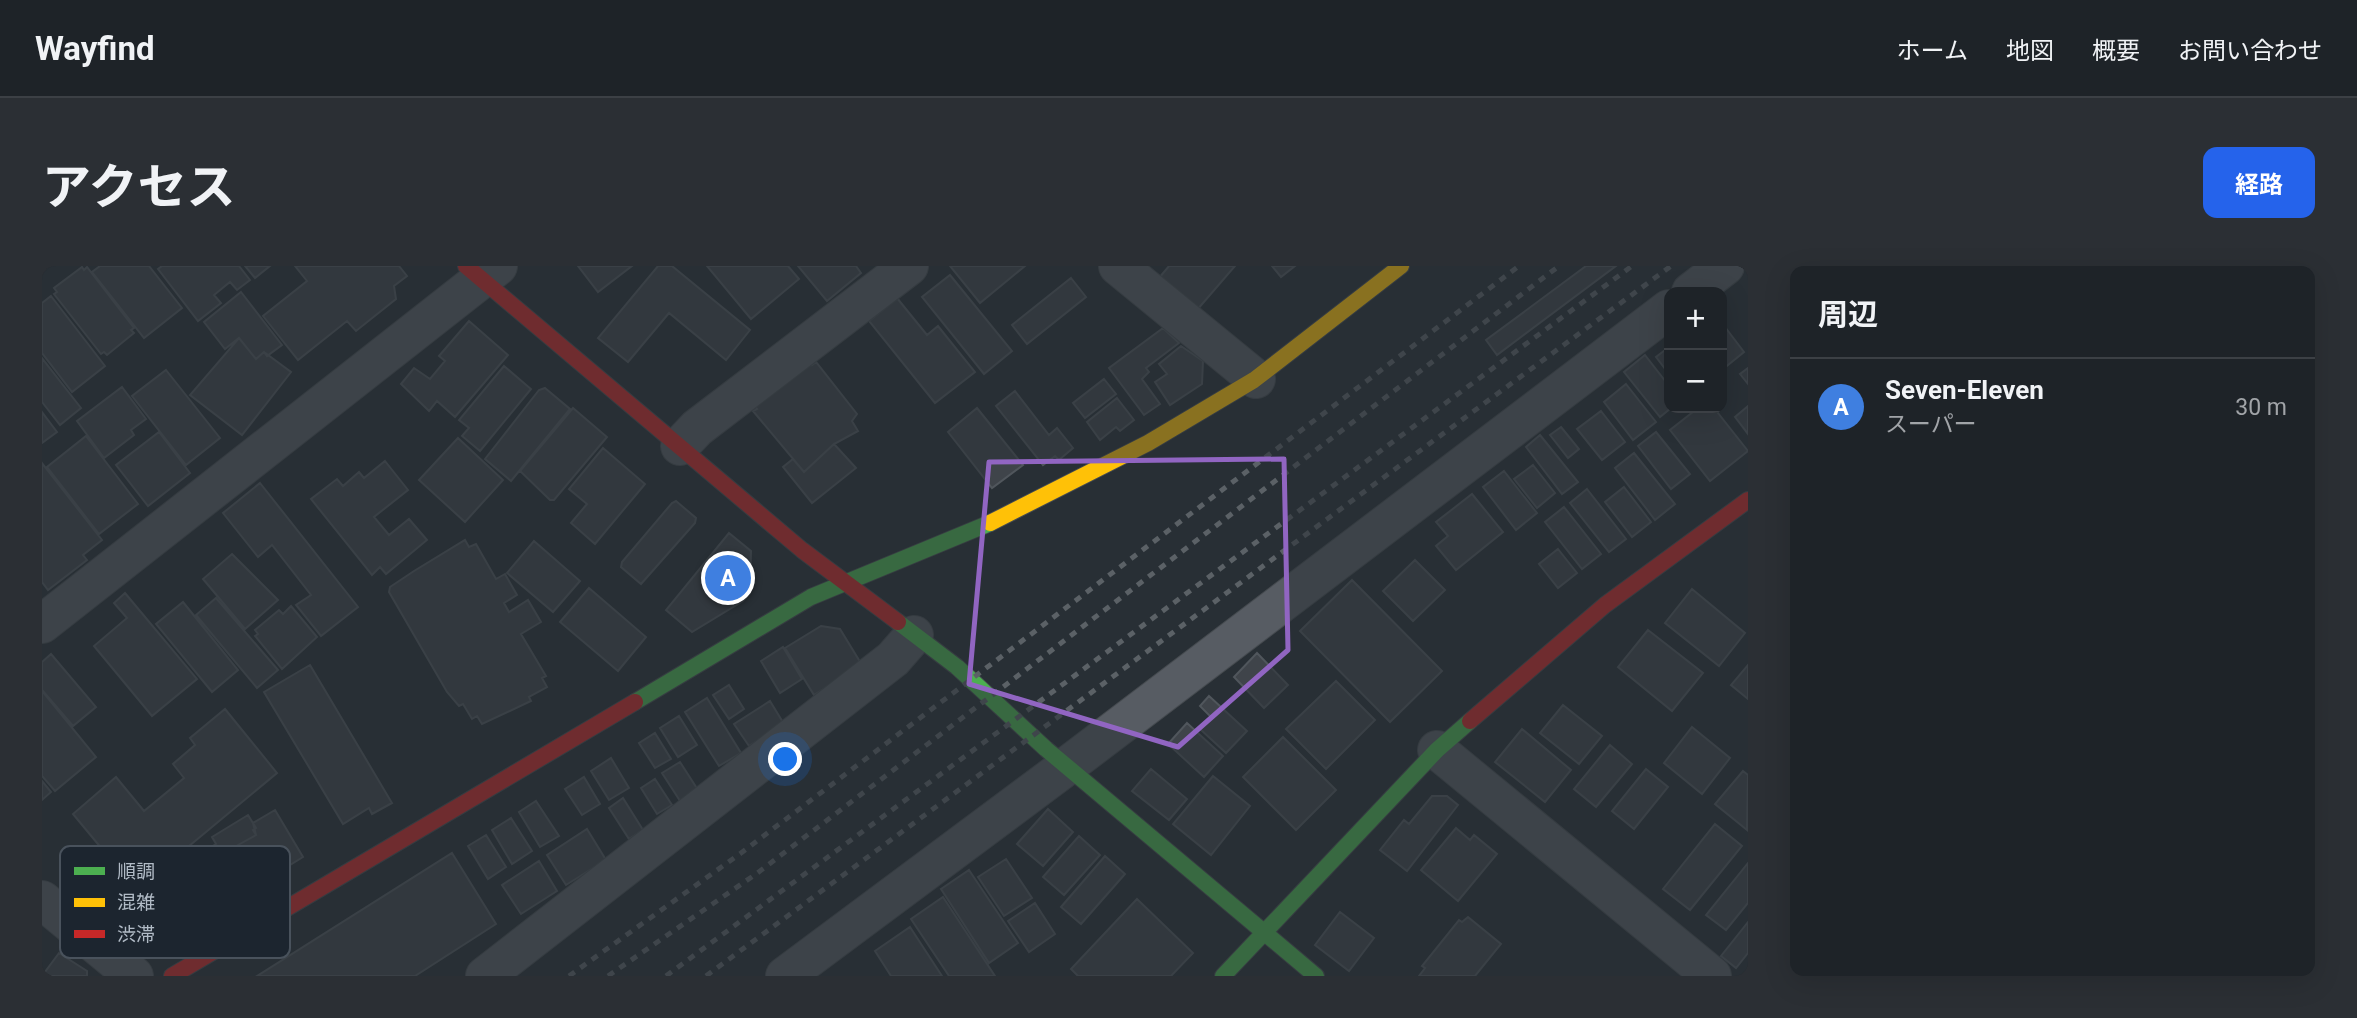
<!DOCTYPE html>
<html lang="ja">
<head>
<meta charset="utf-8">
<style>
  body { margin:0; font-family:Roboto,"Noto Sans JP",sans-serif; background:#2b2f34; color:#f1f3f6 }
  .controls { position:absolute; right:21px; top:21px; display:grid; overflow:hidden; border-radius:14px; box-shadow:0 7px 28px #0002 }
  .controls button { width:63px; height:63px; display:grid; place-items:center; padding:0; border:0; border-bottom:2px solid #3c4045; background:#1e2328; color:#f1f3f6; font:35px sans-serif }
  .you { position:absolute; left:744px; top:494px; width:24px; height:24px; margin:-18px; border:5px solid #fff; border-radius:50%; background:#1a73e8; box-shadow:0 0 0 10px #1a73e833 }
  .badge { display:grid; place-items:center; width:46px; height:46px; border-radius:50%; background:#2563eb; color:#fff; font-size:23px; font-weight:700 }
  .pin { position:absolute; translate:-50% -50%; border:4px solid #fff; box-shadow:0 2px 7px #0006 }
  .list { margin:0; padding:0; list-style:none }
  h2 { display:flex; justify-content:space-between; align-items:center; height:91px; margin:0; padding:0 28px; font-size:30px }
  h2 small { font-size:23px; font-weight:400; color:#a1a4a8 }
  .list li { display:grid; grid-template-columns:46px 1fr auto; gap:21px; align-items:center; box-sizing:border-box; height:98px; padding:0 28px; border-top:2px solid #3c4045 }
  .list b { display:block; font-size:26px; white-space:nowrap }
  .list p { margin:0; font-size:23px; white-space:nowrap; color:#a1a4a8 }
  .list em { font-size:23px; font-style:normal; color:#a1a4a8 }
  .map { position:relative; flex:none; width:1706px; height:710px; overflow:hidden; border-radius:14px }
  header { display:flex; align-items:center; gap:42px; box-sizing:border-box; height:98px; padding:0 35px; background:#1e2328; border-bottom:2px solid #3c4045 }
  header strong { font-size:33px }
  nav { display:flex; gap:38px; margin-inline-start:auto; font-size:24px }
  .intro { display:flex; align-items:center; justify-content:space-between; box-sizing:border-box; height:168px; padding:0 42px }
  h1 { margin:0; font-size:49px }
  .button { padding:18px 32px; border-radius:14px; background:#2563eb; color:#fff; font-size:24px; font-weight:700 }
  main { display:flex; gap:42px; padding:0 42px }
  aside { flex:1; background:#1e2328; border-radius:14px; box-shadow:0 7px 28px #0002 }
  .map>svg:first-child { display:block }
</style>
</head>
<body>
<header>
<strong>Wayfind</strong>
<nav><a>ホーム</a><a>地図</a><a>概要</a><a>お問い合わせ</a></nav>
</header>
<div class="intro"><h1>アクセス</h1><a class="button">経路</a></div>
<main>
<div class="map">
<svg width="1706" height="710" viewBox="0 0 1706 710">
  <rect width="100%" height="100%" fill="#282f35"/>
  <!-- building -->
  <path fill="#3f444a" stroke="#50565c" stroke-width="2" d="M58,0H107L140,42L102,72L50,6Z
    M120,0H197L208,14L195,24L188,16L172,29L179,37L156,55L116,3Z
    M203,0H228L213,12Z
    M253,0H357L365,10L352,20L354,33L314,65L305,55L256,94L221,50L265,15Z
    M536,0H590L556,26Z
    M616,0H630L708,64L684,94L627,47L586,96L556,72Z
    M665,0H746L757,13L709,53Z
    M756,0H814L819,7L785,35Z
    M908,0H983L938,37Z
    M1127,0H1193L1155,44L1117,12Z
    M1230,0H1253L1239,11Z
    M1544,0H1574L1455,89L1444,74Z
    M40,1L42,4L45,1L92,62L89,64L92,67L65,89L62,86L59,88L12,28L15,26L12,22Z
    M908,9L970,85L942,108L880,31Z
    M1029,12L1044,31L985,78L970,59Z
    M199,26L240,79L225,90L222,86L214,93L197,72L183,83L162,56Z
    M9,30L63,100L30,126L0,87V37Z
    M855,32L885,69L896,60L933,106L893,137L827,55Z
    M427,55L466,89L413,151L395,135L387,145L359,118L372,102L388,113L403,95L397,90Z
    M1680,57L1702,86L1680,104Z
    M1121,62L1137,77L1104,102L1107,106L1100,113L1118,138L1102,149L1067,102Z
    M197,72L214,93L222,86L249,106L200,169L148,129Z
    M1139,80L1161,95L1160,118L1128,139L1113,116L1125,108L1117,98Z
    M1627,81V108L1614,91Z
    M1603,89L1627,120L1629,142L1618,151L1582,106Z
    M0,92L39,142L18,159L0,136Z
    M767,94L770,99L774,96L815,148L810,155L816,165L792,178L762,206L711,145L715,143L711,138Z
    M462,100L489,123L438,185L420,170L427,162L417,154Z
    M1706,102V118L1698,108Z
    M124,104L178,172L144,199L90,130Z
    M1062,113L1074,128L1043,152L1031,137Z
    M1584,118L1614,156L1591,174L1562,136Z
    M80,121L104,153L89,164L92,169L62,192L35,155Z
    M503,122L528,143L469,215L443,193L497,124Z
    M973,125L1007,169L1015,162L1031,182L1017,194L1013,190L1001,199L954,140Z
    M1075,132L1092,154L1078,165L1074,161L1058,174L1045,156Z
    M1706,140V168L1693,151Z
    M531,142L565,171L512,234H508L478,205Z
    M935,142L981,199L950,222L906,166Z
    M1656,142H1672L1706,185L1668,215L1628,164Z
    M1559,145L1583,176L1560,194L1535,163Z
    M0,146L15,166L0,177Z
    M1519,161L1537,183L1526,192L1508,169Z
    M117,166L148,207L106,240L74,199Z
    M1614,166L1648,208L1629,223L1596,180Z
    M1498,169L1536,216L1520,228L1484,181Z
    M44,170L96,238L57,268L5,201Z
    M416,172L461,214L423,256L377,214Z
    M792,178L814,202L770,237L741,201L751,193L762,206Z
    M561,182L603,218L553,278L529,257L545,238L527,223Z
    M1592,187L1633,238L1613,254L1573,202Z
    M343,195L366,224L332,251L347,269L367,253L385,274L344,308L338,301L330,309L269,233L295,213L301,220L317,206L322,212Z
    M0,197L60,274L41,289L45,294L6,324L0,316Z
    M1491,199L1513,227L1495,242L1472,213Z
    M1462,205L1495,247L1474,264L1441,221Z
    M218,217L316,341L279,370L254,339L269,329L230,279L216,291L181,247Z
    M1582,221L1609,256L1590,271L1563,236Z
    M1545,223L1584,273L1567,286L1528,237Z
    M1430,228L1461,266L1414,304L1394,280L1406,270L1394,256Z
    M634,235L654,252L653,257L599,318L579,301L580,296L630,237Z
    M1522,241L1559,288L1540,303L1503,256Z
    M687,267L709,285L708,327L701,335L650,366L624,344Z
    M423,274L427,281L434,278L454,313L463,308L475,329L462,337L467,346L486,334L499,356L479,368L504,410L500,412L505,421L487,431L489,435L440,458L435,450L430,453L421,438L417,440L405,426L347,326L348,321L372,305Z
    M492,275L538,315L511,346L465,307Z
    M1516,283L1535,307L1516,322L1497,298Z
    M190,288L236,334L203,363L161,313Z
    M1373,294L1403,324L1371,355L1341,325Z
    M1310,314L1400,405L1348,456L1258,365Z
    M547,322L604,371L576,405L518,356Z
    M1650,323L1703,367L1677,400L1623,357Z
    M83,327L155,413L110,450L52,380L85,352L72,337Z
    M174,332L236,404L215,422L154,349Z
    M141,336L196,404L170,426L114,358Z
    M249,340L275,371L240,403L213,370L216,368L213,364L237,344L241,348Z
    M779,360L798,363L820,399L772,429L743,382Z
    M1606,364L1661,407L1630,445L1576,401Z
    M741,381L760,413L738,427L719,395Z
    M1215,387L1246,419L1222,442L1192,411Z
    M9,388L54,441L31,460L0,424V396Z
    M268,399L350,537L330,548L327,542L301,558L222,426Z
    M1706,399V433L1689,419Z
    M1294,415L1333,454L1284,503L1244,463Z
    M687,419L702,443L687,453L671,429Z
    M0,425L54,491L13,525L0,510Z
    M1167,430L1205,465L1184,487L1158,463L1169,451L1158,440Z
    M665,432L699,487L677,500L643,446Z
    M728,435L742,458L707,480L692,458Z
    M1521,439L1560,470L1537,498L1498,467Z
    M183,443L235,507L94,624L31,548L74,511L102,545L142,512L131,498L153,479L148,472Z
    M637,450L655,479L636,491L618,462Z
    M1145,457L1181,490L1162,511L1126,478Z
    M1650,461L1688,492L1660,528L1622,497Z
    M1480,463L1529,504L1503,536L1453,496Z
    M613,467L629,493L613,502L597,477Z
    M1241,471L1294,524L1254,564L1201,511Z
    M1568,479L1590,498L1554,541L1532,523Z
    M569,492L587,522L567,534L549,505Z
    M638,496L656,524L638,535L620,507Z
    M1109,503L1145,533L1127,554L1090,525Z
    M1604,503L1626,521L1592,563L1570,545Z
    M1701,505L1706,509L1705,564L1673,538Z
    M1171,510L1208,540L1169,589L1131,558Z
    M542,511L558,538L540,549L523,523Z
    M613,513L630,539L615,548L599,522Z
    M0,515L9,526L0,534Z
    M1390,530H1405L1416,539L1365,605L1338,584L1362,554L1367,558Z
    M581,532L601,564L587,573L567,542Z
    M494,535L517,570L498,581L477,546Z
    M1006,543L1031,566L1001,600L975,578Z
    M233,544L261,591L214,620L205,605L210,602L196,579L214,569L211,557Z
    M206,549L214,562L211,564L214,569L196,579L210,602L175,623L155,589L174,578L170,571Z
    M469,552L490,585L470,598L450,564Z
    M1673,558L1700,580L1648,644L1621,623Z
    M1414,562L1428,574L1432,569L1455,588L1416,635L1379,604Z
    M545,563L564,594L524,619L505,589Z
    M444,569L464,601L446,613L426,580Z
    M1037,570L1058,589L1022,629L1001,611Z
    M410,587L454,658L373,710H215Z
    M1063,590L1083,608L1039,658L1019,641Z
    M964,593L990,632L962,650L936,611Z
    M497,595L515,625L479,648L460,619Z
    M1706,597V637L1684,664L1664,649Z
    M927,604L976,677L947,697L899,623Z
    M901,631L953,710H907L869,653Z
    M1095,633L1151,687L1129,710H1036L1029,703Z
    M993,637L1013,668L987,686L966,655Z
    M1298,646L1332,672L1307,705L1273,679Z
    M1426,651L1459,678L1433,710H1377L1383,702L1380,700L1417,654L1420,656Z
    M1706,656V687L1694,702L1679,690Z
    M868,661L900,710H849L833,685Z
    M17,687L45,705V710H0Z"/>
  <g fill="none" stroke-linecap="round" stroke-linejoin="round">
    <defs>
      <path id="street" d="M1076,0L1214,113
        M1649,26L1683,0
        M638,180L655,162L867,0
        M0,358L456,0
        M1395,484L1670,710
        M0,634L92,710
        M443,710L851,393L872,369
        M743,710L1025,500L1627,43"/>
      <path id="fast" d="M856,356L915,401L1004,483L1274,710
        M593,436L769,331L948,257
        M1181,710L1395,484L1428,455"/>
      <path id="slow" d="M948,257L1106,177L1212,114L1359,0"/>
      <path id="jam" d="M424,0L760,284L856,356
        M1428,455L1563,339L1706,234
        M130,710L593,436"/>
    </defs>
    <!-- street casing -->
    <use href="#street" stroke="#464b50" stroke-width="40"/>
    <!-- fast casing -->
    <use href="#fast" stroke="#464b50" stroke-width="18"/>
    <!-- slow casing -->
    <use href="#slow" stroke="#464b50" stroke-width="18"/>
    <!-- jam casing -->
    <use href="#jam" stroke="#464b50" stroke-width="18"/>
    <!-- street -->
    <use href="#street" stroke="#575c63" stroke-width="38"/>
    <!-- fast -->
    <use href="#fast" stroke="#4caf50" stroke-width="16"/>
    <!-- slow -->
    <use href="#slow" stroke="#ffc107" stroke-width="16"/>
    <!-- jam -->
    <use href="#jam" stroke="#c62828" stroke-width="16"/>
    <!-- rail -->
    <path stroke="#5b6166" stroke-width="5" stroke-dasharray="7 7" stroke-linecap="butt" d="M527,710L699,587L1477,0
      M566,710L714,608L1517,0
      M624,710L1590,0
      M664,710L1629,0"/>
  </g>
  <!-- marked area -->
  <path d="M0 0H1706V710H0ZM1242,193L1246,384L1136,481L927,418L947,196Z" fill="#282f35" fill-opacity=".55" fill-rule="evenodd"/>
  <path fill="none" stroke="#9165c2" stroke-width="5" stroke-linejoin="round" d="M1242,193L1246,384L1136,481L927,418L947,196Z"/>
  <!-- legend -->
  <rect x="18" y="580" width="230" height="112" rx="10" fill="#1c252f" stroke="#49525c" stroke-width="2"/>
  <rect x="32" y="601" width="31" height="8" fill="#4caf50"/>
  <rect x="32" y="632" width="31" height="9" fill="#ffc107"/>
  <rect x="32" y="664" width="31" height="8" fill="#c62828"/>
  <g font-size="19" fill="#b1bbc6">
    <text x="75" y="612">順調</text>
    <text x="75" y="643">混雑</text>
    <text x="75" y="675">渋滞</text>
  </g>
</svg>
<div class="controls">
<button>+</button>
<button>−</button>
</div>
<div class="you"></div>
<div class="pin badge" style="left:686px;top:312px;background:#3f7fe0">A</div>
</div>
<aside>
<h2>周辺<small></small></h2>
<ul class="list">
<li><span class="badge" style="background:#3f7fe0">A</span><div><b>Seven-Eleven</b><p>スーパー</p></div><em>30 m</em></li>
</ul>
</aside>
</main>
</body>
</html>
